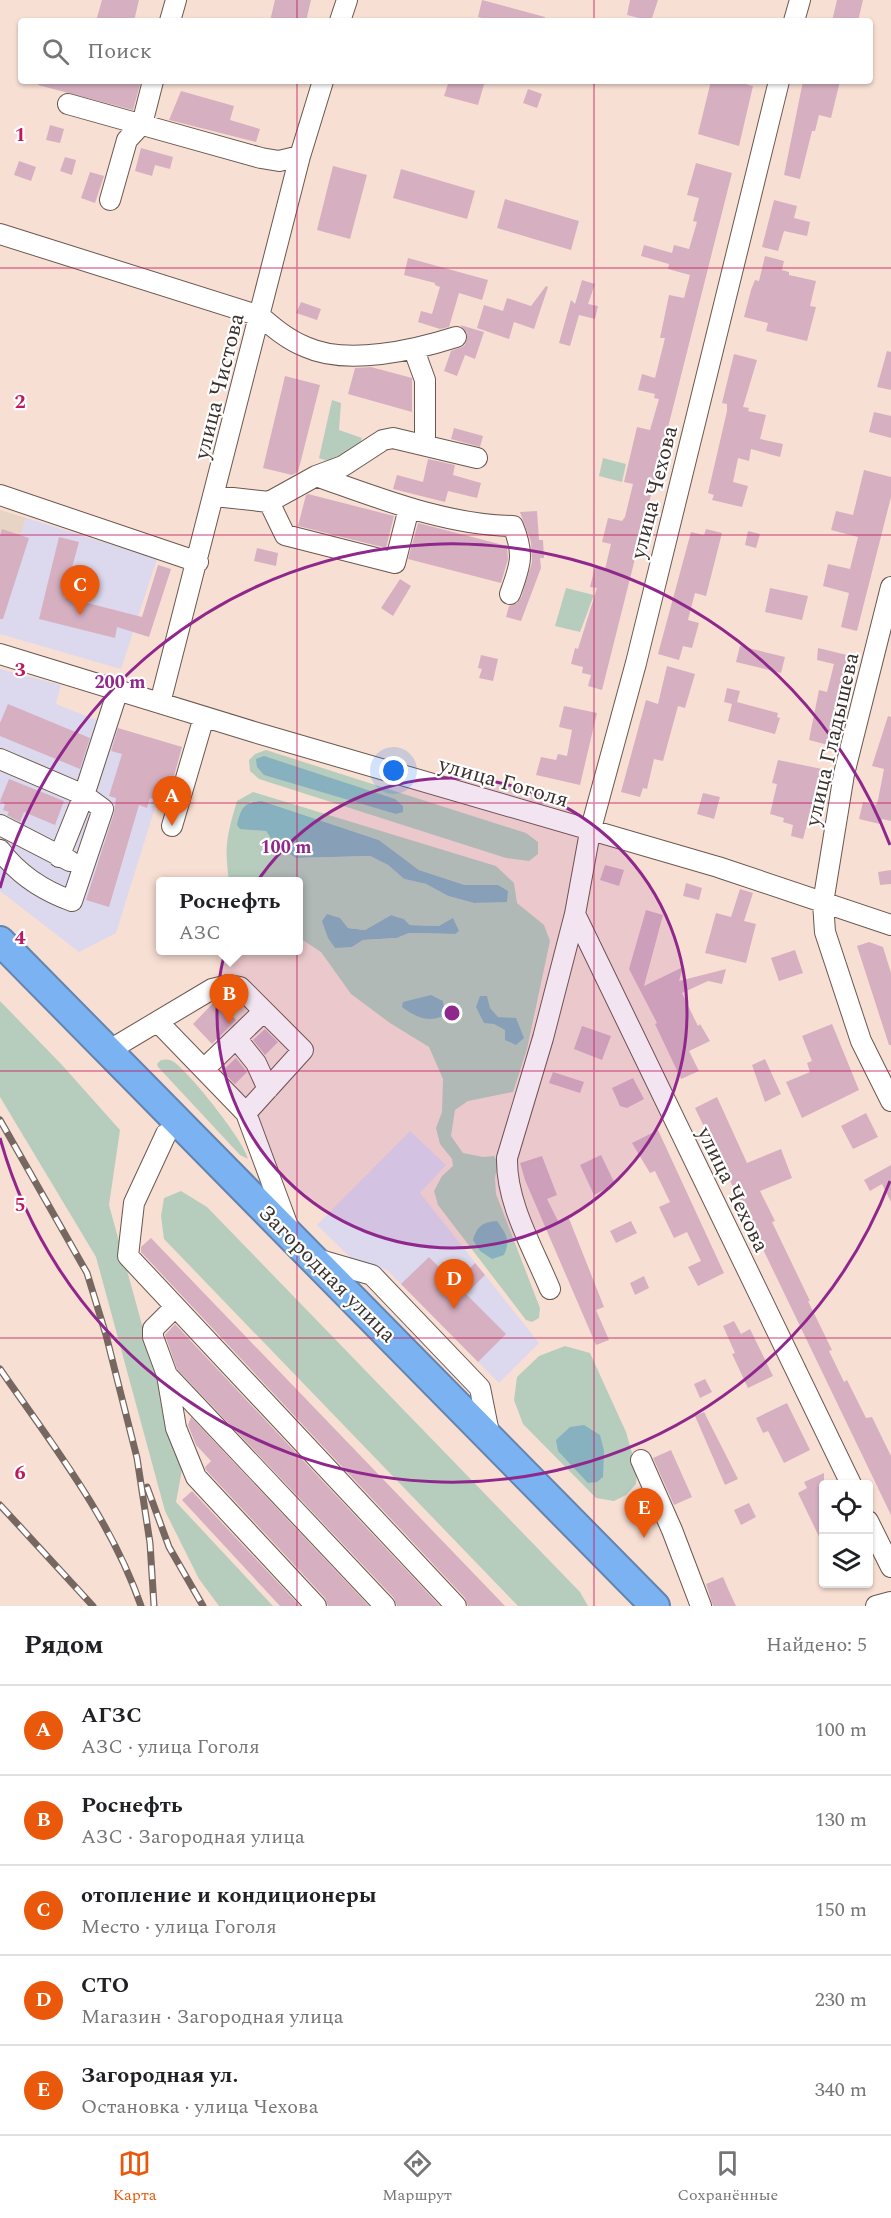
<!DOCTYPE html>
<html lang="ru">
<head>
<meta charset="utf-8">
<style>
  body { margin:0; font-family:Spectral,serif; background:#f6f6f6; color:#202124 }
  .controls { position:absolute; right:18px; bottom:18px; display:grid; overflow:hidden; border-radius:6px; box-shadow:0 2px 4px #0004 }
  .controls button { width:54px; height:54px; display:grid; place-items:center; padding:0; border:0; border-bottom:2px solid #e0e0e0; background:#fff; color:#202124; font:30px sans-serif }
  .you { position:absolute; left:394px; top:771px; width:21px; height:21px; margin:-15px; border:4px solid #fff; border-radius:50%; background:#1a73e8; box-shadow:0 0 0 9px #1a73e833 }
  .badge { display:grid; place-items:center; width:39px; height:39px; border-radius:50%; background:#ea580c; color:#fff; font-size:20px; font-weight:700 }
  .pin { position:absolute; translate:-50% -50px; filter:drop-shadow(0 2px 3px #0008) }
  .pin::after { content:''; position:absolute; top:32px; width:21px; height:18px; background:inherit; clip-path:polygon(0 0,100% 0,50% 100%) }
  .popup { position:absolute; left:156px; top:877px; width:147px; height:78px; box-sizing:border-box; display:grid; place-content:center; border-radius:6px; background:#fff; filter:drop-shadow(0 2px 4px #0005); font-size:20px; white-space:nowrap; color:#757577 }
  .popup b { font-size:22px; color:#202124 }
  .popup::after { content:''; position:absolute; left:50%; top:100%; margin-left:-12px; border:12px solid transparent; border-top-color:#fff }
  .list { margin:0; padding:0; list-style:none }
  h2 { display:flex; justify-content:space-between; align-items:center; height:78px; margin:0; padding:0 24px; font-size:26px }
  h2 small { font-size:20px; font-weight:400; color:#757577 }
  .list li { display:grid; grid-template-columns:39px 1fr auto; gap:18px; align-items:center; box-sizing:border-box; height:90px; padding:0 24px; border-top:2px solid #e0e0e0 }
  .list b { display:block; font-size:22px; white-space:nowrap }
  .list p { margin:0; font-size:20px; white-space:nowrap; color:#757577 }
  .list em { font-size:20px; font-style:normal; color:#757577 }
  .icon { flex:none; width:33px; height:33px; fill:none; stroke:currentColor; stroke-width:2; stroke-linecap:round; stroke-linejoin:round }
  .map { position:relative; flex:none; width:891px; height:1606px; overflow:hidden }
  .search { position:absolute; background:#fff; box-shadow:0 2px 4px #0004; left:18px; right:18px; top:18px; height:66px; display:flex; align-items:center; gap:15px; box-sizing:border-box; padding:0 21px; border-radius:6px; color:#757577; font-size:22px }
  .sheet { height:528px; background:#fff }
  nav { display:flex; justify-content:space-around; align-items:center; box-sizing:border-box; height:84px; border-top:2px solid #e0e0e0; background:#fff; font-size:16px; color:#757577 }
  nav a { display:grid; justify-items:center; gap:3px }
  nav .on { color:#ea580c }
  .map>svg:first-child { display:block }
</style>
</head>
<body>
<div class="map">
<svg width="891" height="1606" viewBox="0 0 891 1606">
  <rect width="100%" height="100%" fill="#f8dfd4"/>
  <!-- commercial -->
  <path fill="#e7d4c5" d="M0,510L26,518L0,605Z"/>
  <!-- industrial -->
  <path fill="#dcd8ed" d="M26,518L157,559L121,669L0,634V605Z
    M0,669L61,685L56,704L117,728L182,747L174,774L166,772L116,933L79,952L0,891Z
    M410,1131L446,1165L420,1193L539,1343L499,1383L387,1270L352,1259L317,1225Z"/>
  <!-- green -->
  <path fill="#b6cdbd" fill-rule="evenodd" d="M332,400L341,403L339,430L362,438L353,470L319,458Z
    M603,458L626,464L622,482L599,476Z
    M566,588L594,595L580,632L555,626Z
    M266,750L526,833L538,842V854L529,861L506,858L259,779L250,771L249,760L255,754Z
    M253,792L496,866L514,883L517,903L544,925L550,941L527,1049L513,1092L468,1101L455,1110L451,1136L463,1153L483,1157L494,1156L498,1162L495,1178L496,1194L540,1308L539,1318L532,1322L526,1320L438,1205L434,1191L442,1176L453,1166L452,1159L440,1144L436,1128L442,1112L443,1079L429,1047L390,1023L351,994L321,952L298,937V882L229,881C224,846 227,835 237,801ZM262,801L379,840L419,870L465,885H498L507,901L474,903L448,896L426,884L404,879L388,865L370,856L296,858L276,846L266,831L261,829L249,802ZM391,915L404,919L410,925L439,926L455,934L409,933L397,938L363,940L352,947L348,928L365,930Z
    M0,1001L62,1065L120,1130L109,1205L182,1470L176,1502L273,1606H219L199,1579L165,1511L96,1257L0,1097Z
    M161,1060C166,1059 170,1059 174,1062C190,1073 245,1142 248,1159L240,1155L158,1067L157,1064Z
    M181,1191L207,1207L580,1592L588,1606H518L164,1239L161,1216L164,1198Z
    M565,1346L590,1353L626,1432L637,1470L636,1484L626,1495L614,1501L596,1498L523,1424L514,1400L517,1377L539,1356Z"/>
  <!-- water -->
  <path fill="#87b1be" d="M264,756L395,799L403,806V812L396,814L264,775L257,767L256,759Z
    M262,801L379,840L419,870L465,885H498L508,891L507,902L474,903L448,896L426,884L404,879L388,865L370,856L296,858L276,846L266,831L240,829L237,825C241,808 244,802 262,801Z
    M327,914L340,918L348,928L365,930L391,915L404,919L410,925L439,926L453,918L459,931L455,934L409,933L397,938L363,940L352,947L335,948L328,938L322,921Z
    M431,995L443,1001L445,1015C430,1023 416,1018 402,1007L403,1002Z
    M480,996H487L490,1008L498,1017L516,1018L524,1038L516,1045L505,1040V1030L494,1024L484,1023L476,1007Z
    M497,1221C506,1234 511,1240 504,1255L492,1259L480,1251L473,1240C477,1226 483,1222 497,1221Z
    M584,1425L600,1435L604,1451L603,1477L597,1482L588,1483L558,1451L556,1440L570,1427Z"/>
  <!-- building -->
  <path fill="#d6b0c1" d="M102,0H139L134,21H96Z
    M275,0H311L306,21H270Z
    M482,0L545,17L544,21H494L478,17Z
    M630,0H658L651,21L627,15Z
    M837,0H863L858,21H832Z
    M38,81H141L133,110L38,85Z
    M449,81H485L478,105L444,96Z
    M711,81H734L753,86L739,146L698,134Z
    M803,81H840L831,118L819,115L815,131H812L800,179L784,175Z
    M528,89L542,94L537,108L523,103Z
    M181,91L234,106L230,120L260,129L256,142L169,120Z
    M50,125L64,129L60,143L46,140Z
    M141,148L173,157L170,169L155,165L152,176L135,171Z
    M65,157L76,160L72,175L60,171Z
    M19,161L36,167L31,181L14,175Z
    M696,163L732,173L602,690L588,686L591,675L582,673L583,667L571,664L575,648L578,649L597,588L590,587L595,567L605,569L611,544L602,542L608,518L622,521L625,517L633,484L624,482L637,427L650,430L659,399L654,398L655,394L638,390L642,374L655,378L665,338H660L669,295L684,298L690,275L668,269L669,264L641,256L644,245L672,253L674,245L689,249L697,222L693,221L699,198L687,195Z
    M333,166L367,175L350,239L317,230Z
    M401,169L475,191L467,219L393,198Z
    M90,172L104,176L95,203L81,198Z
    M505,199L579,221L571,250L497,228Z
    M774,200L797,206L794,218L810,222L807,236L784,231L778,251L762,247Z
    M765,256L784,261L782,270L789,272V275L816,281L810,306L816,307L807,341L766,331L768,323L744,317L751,290L755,280L759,281Z
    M408,258L488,280L482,300L459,293L449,327L440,329L418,322L421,311L432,314L440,287L435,285V283L404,275Z
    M582,280L595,284L588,304L598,306L595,319L579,315L570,346L559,343L571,300L575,304Z
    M546,286L548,287L534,329L514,322L509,339L477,328L484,305L503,311L507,298L531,306Z
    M301,302L321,309L317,320L296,313Z
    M460,325L484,332L475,359L465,355L457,376L444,371L451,351L464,346L467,340V333Z
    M887,351L891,352V390L877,387Z
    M734,354L757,360L743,407L749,408L748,411L766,415L760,439L783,444L780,457L751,449L749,461L738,458L733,482L748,486L742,507L712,500L714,495L708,493L727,411V404L722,403Z
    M371,367L412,378V412L348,394L355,368Z
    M285,376L320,385L298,472L292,475L263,468Z
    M874,412L891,416V438L869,432Z
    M454,428L483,436L480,447L451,439Z
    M428,459L455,465L453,475L481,483L477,498L448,491L445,502L393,489L397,475L423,482Z
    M864,470L891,477V497L857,631L841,627L849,593L823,586L828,564L850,569L858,537L831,530L836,511L853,515Z
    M308,494L394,516L386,548L298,526L306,495Z
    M537,511L539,540H543L544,558H540L541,568L521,621L506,617L509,606L517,603L521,598L532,562L531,542L520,512Z
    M418,523L507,546L508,559L501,583L408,559Z
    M2,529L29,538L3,619H0V536Z
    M706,529L722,533L706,596L695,593L688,620L699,623L692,648L683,646L679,660L658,654L691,532L704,535Z
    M748,531L760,534L756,548L745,545Z
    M59,537L79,542L64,597L142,617L158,565L171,569L149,637L117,627L115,638L39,619Z
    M257,548L278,553L276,566L254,561Z
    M400,579L411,586L393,616L381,608Z
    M770,588L808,596L802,620L765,612Z
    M740,646L785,657L781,673L736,662Z
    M818,648L851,656L828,745L809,740L819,690L827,692L834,664L817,660Z
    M481,655L498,659L493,681L479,678L482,669L478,668Z
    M667,666L695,674L685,708L678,706L663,761L654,759L647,789L643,788L640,797L621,792L646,700L658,704Z
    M727,688L740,691L737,702L778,713L777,717L780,718L775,734L728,721L732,704L724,702Z
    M8,704L90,738L80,769L0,736V723Z
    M564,706L597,713L580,785L536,775L541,757L556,760L558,754L567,756L572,730L559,727Z
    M888,716L891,717V821L882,819L880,824L859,819L863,802L876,805L878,800L884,769L872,766Z
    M118,728L182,747L167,802L150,798L147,808L139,805L109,907L86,900L114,813L116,798L109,796L122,754L111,751Z
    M778,760L822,769L803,839L791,836L793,825L783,822L784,818L770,814L777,784L772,783Z
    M9,779L64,801L55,825L24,812L20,822L7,815L9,812L3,810L5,804L0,801Z
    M703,793L720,797L714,819L697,814Z
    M605,865L624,870L619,886L600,880Z
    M891,870V884L880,885L878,872Z
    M686,883L702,888L699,900L683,896Z
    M740,889L753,893L744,921L756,924L746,963L705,953L716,913L731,917Z
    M646,910L663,915L644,986L683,967L679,981L726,969L722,984L708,981L682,993L698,1026L700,1024L710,1041L689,1051L699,1071L681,1079L655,1024L657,1023L629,969Z
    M869,942L883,947L891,973V1045H889L857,946Z
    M795,950L803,973L779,981L771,958Z
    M216,1000L236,1020L212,1044L193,1024Z
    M832,1024L859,1090L802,1118L786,1082L810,1072L807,1063L812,1061L802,1036Z
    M582,1026L611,1036L602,1060L574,1049Z
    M265,1029L278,1042L265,1055L253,1040Z
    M236,1058L247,1072L235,1084L222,1071Z
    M765,1059L781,1094L765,1102L752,1065Z
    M553,1072L584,1082L580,1093L549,1083Z
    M633,1078L644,1099L627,1108L620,1106L612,1088Z
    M717,1097L747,1163L781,1149L792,1178L760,1191L775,1221L772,1222L810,1301H808L832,1350L829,1351L844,1382L847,1380L866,1418L872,1417L891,1456V1515L695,1108Z
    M866,1113L878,1137L853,1149L841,1126Z
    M658,1130L724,1273L698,1286L688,1267L701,1261L687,1232L674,1238L659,1207L670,1202L655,1171L650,1173L632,1143Z
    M601,1155L615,1184L594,1195L580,1165Z
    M542,1156L557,1195L547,1199L558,1221L568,1216L604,1307L596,1310L609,1340L596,1345L525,1180L520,1163Z
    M891,1165V1202L882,1184L870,1191L864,1180Z
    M631,1221L637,1233L616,1243L610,1231Z
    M151,1238L505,1606H468L465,1598L141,1252V1247Z
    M429,1257L455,1283L475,1263L485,1275L466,1294L506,1334L478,1362L401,1284Z
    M644,1276L649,1288L635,1295L630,1283Z
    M734,1321L741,1334L750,1329L773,1376L748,1388L732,1354L735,1353L723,1326Z
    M175,1324L440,1606H397L394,1598L177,1369L165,1335Z
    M705,1379L712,1392L700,1398L694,1384Z
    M787,1403L810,1450L784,1463L768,1431L763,1433L756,1418Z
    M704,1412L738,1479L725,1485L695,1416Z
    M191,1417L369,1606H328L325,1598L206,1470L205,1467L211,1461L196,1445L188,1425Z
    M671,1450L692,1497L674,1505L653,1458Z
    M824,1473V1547L798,1493L807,1488L804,1482Z
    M192,1491L300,1606H280L182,1500Z
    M749,1503L756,1517L741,1525L734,1510Z
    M723,1577L729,1591L736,1606H713L706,1584Z"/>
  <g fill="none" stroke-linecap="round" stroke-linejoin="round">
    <defs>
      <path id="minor" d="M170,21L176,0
        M340,21L347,0
        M794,21L800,0
        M779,81L636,663L590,832L575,914L851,1484
        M68,104L261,158L279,161L300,156
        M110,200L127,140L142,124L153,81
        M0,234L260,316C274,328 288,340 306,347C347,366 415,350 456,337
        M414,350L425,380V444
        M316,476C379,498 445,525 513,526C525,555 520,566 510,594
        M0,495L198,562
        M215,496L269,502L316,476L343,466L383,440L393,438L477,458
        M269,502L285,535L395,563L409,508
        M891,587L844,774L823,903L825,932L861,1041L891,1101
        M0,654L254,732L718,867L891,925
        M160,703L300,156L323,81
        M0,759L84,795L103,809L72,901C44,891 18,874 0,850
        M0,825L70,861
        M172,826L204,717
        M59,857L84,795L118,690
        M158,1022L246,1113L289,1229
        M236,1038L256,1063L268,1089
        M108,1051L212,989L229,985L240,987L303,1050L246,1113
        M204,1069L264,1011
        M166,1134L134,1203L128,1256L456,1606
        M317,1259L372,1275L480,1388L490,1438
        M550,1289C533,1248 506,1203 507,1158L543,1038L575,914
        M175,1307L153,1329V1337L167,1375L385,1606
        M167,1375L176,1428L196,1477L316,1606
        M641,1460L672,1530L701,1606
        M868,1521L891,1567
        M876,1606L891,1602"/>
      <path id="highway" d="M0,941L655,1606"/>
    </defs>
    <!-- minor casing -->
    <use href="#minor" stroke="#6b574e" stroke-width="22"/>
    <!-- highway casing -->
    <use href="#highway" stroke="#6484ad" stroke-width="32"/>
    <!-- minor -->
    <use href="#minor" stroke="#fff" stroke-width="20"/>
    <!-- highway -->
    <use href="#highway" stroke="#7ab2f2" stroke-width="28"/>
    <defs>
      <path id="rail" d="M0,1120L87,1273L106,1335L137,1458L150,1543L154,1606
        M0,1369C52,1444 111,1519 141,1606
        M147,1487L169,1547L203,1606
        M0,1505L93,1606"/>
    </defs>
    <!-- rail casing -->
    <use href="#rail" stroke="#766761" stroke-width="7"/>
    <!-- rail -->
    <use href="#rail" stroke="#fff" stroke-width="4.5" stroke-dasharray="14" stroke-linecap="butt"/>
  </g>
  <!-- grid -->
  <path fill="none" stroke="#c2185b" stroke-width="1.5" stroke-opacity="0.55" d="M297,0V21M594,0V21M297,81V1606M594,81V1606M0,268H891M0,535H891M0,803H891M0,1071H891M0,1338H891"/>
  <!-- distance rings -->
  <circle cx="452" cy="1013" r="235" fill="#90278c" fill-opacity=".12"/>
  <g fill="none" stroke="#90278c" stroke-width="3">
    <circle cx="452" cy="1013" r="235"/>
    <path d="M890 1181A469 469 0 0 1 0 1138M0 888A469 469 0 0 1 890 845"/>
  </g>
  <g text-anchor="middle" stroke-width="4.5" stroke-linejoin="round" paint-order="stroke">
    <!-- street labels -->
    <g font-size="22" fill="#3a302c" stroke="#fff">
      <text transform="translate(218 386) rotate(-76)" y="8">улица Чистова</text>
      <text transform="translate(653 492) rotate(-76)" y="8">улица Чехова</text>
      <text transform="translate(831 739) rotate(-77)" y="8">улица Гладышева</text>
      <text transform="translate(504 781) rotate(16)" y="8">улица Гоголя</text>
      <text transform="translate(734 1189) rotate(64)" y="8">улица Чехова</text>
      <text transform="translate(328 1273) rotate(45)" y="8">Загородная улица</text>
    </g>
  </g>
  <g font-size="20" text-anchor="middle" font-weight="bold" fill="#c2185b" stroke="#fff" stroke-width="4.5" stroke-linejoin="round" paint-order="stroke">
    <text x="20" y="141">1</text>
    <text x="20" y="408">2</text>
    <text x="20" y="676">3</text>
    <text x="20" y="944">4</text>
    <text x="20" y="1211">5</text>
    <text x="20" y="1479">6</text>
  </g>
  <circle cx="452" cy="1013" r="9" fill="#90278c" stroke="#fff" stroke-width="3"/>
  <g font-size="18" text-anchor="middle" font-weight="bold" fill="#90278c" stroke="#fff" stroke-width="4.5" stroke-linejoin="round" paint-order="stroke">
    <text x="120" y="688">200 m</text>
    <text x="286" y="853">100 m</text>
  </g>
</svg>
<div class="controls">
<button><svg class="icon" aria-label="locate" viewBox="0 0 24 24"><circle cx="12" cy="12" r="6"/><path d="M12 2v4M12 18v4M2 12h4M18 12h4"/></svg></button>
<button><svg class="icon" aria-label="layers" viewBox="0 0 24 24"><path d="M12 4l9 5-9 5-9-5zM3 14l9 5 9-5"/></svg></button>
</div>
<div class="you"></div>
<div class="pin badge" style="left:172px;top:826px">A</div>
<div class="pin badge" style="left:229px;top:1024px">B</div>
<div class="popup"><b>Роснефть</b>АЗС</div>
<div class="pin badge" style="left:80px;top:615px">C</div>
<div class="pin badge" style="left:454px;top:1309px">D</div>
<div class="pin badge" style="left:644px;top:1538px">E</div>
<div class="search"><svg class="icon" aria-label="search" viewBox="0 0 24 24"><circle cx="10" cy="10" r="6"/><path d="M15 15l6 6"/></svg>Поиск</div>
</div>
<section class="sheet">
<h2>Рядом<small>Найдено: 5</small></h2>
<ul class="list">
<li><span class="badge">A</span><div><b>АГЗС</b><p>АЗС · улица Гоголя</p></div><em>100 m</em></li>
<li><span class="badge">B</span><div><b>Роснефть</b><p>АЗС · Загородная улица</p></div><em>130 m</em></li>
<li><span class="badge">C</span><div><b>отопление и кондиционеры</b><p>Место · улица Гоголя</p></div><em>150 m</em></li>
<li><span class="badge">D</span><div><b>СТО</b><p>Магазин · Загородная улица</p></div><em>230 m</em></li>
<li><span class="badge">E</span><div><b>Загородная ул.</b><p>Остановка · улица Чехова</p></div><em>340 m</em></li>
</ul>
</section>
<nav>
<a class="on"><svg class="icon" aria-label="map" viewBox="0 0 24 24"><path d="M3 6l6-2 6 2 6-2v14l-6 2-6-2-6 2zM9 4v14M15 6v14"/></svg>Карта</a>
<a><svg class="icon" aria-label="directions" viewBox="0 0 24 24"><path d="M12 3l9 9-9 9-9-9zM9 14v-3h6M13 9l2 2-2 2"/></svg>Маршрут</a>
<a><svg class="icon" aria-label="saved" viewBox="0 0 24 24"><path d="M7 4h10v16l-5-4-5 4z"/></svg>Сохранённые</a>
</nav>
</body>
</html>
